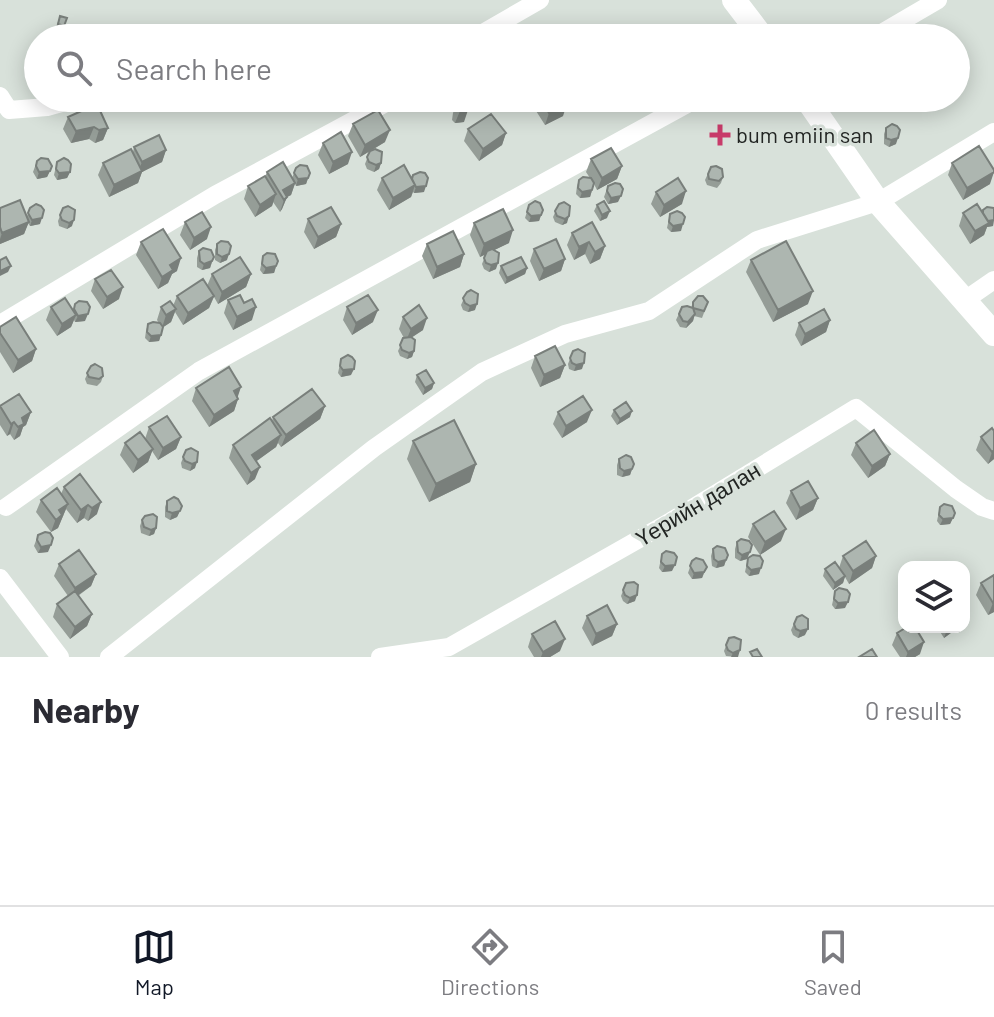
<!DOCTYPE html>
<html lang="en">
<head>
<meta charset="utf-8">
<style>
  body { margin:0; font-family:Barlow,sans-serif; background:#f2f2f3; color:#2b2b33 }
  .controls { position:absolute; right:24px; bottom:24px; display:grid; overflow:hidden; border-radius:16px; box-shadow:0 4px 20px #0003 }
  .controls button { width:72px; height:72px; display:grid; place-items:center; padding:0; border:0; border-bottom:2px solid #e1e1e2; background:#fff; color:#2b2b33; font:40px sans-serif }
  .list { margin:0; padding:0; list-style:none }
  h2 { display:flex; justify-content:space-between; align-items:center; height:104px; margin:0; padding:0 32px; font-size:34px }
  h2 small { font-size:26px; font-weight:400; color:#7c7c81 }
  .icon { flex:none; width:44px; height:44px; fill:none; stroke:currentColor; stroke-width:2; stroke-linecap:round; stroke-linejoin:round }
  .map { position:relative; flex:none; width:994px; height:657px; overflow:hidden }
  .search { position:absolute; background:#fff; box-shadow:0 4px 20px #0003; left:24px; right:24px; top:24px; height:88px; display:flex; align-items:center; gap:20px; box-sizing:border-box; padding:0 28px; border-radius:44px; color:#7c7c81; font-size:30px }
  .sheet { height:248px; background:#fff }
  nav { display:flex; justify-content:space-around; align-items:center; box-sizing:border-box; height:112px; border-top:2px solid #e1e1e2; background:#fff; font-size:22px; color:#7c7c81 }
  nav a { display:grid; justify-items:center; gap:4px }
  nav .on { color:#111827 }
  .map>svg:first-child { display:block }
</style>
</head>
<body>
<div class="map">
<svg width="994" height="657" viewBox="0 0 994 657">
  <rect width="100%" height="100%" fill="#d8e1da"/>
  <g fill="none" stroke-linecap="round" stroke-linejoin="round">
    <!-- street -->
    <path stroke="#fff" stroke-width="18" d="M474,38L540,0
      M873,38L938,0
      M0,96L9,110L47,107L79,98
      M965,300L994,280
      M0,324L215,195L395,98
      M6,507L199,371L698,98
      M0,578L60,657
      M109,657L374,448L482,372L565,334L649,311L757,240L878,202L994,132
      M380,657L449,647L671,521L856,408L956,489L982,507L994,511"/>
    <!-- secondary -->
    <path stroke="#fff" stroke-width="24" d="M734,0L763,38
      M806,98L878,202L994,334"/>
  </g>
  <!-- wall -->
  <path fill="#959d97" d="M60,16L67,18L60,38H58L53,36Z
    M116,98H128L125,105L119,108L114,101Z
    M441,98H460L445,105Z
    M469,98H485L481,105L474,106L469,101Z
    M525,98H564L563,116L545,125L531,103L532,101L527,105Z
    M457,101L464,122L455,123L452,120L453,113Z
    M68,117L108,128L103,140L95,143L89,139L71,143L63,129Z
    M353,124L385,142L372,150L381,163L379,169L374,172L367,169L365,164L370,151L360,157L348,136Z
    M886,128L896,144L889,147L884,144V134Z
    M468,129L506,133L502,145L479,161L464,141Z
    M323,143L348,164L329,174L318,155Z
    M134,147L166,150L162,162L142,172L138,183L109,197L98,175L103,163L133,152Z
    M591,159L622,166L617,179L597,190L594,184L590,197L580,198L576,194L577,186L579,180L590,178L586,172Z
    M37,161L52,166L47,177L37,179L33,172Z
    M57,162L70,172L67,178L57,180L54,175Z
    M952,163L990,184L963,200L948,175Z
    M711,167L723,177L721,183L717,188L707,185L705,180Z
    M296,168L310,173L306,184L296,186L295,184L291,195L287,197L282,209L280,212L273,202L272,206L255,217L244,199L248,186L265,177L267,172L292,178Z
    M382,178L412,179L424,192L414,193L413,192L411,197L389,210L377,190Z
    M608,186L618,202L608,204L604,197Z
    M656,192L682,204L660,217L651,204Z
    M559,204L567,223L562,225L555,222L553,217Z
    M529,205L543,210L539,221L529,222L525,218Z
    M597,205L607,218L600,221L594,211Z
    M0,208L27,216L30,208L40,224L30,226L28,223L24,234L0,244Z
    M63,208L72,226L67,229L59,226L58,221Z
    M994,208L993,226L987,227L984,235L970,244L959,226L963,213L982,212Z
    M670,214L681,231L671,232L667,228Z
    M308,219L341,224L336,237L314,249L304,232Z
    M185,222L207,239L190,250L180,235Z
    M474,223L509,243L494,250L496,269L489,272L484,269L482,264L486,254L480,257L470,235Z
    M572,233L605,246L600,259L590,264L585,254L574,260L567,245Z
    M141,242L177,271L172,274L168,283L158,289L136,255Z
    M217,244L227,260L220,263L215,260V250Z
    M427,244L464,254L460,267L433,279L422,256Z
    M534,249L565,259L561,271L539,281L530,261Z
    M199,251L214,257L210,268L202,270L197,267V258Z
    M263,256L278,261L274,273L263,274L260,270Z
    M751,260L808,304L773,322L746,272Z
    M501,266L527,268L525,274L505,284L499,273Z
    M212,274H251L246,287L218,304L214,297L209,308L183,325L175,312L171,322L163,327L159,341L149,342L145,338L146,331L148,324L159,323L157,320L161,307L173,306L177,296L207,286Z
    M95,279L119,299L103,309L91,291Z
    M467,292L475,310L468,312L463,310L461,305Z
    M228,300L244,303L252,320L233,330L224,313Z
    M693,302H708L702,318L694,316L693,321L686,328L680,327L676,320L682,307L691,308Z
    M75,304L85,321L75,322L74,320L71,327L57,336L46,320L51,307L73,311Z
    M347,307L373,322L352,335L343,320Z
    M403,317L423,330L411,338L414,351L412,357L407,359L400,356L398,351L404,338L399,329Z
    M830,320L826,332L801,346L795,335L799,323Z
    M0,327L36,349L32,361L13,373L0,352Z
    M573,351L582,369L574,371L569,369L568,364Z
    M535,356L565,365L560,378L540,387L531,368Z
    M341,359L351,375L341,377L338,373Z
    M91,366L103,376L101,382L97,386L87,384L85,379Z
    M417,375L434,383L432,389L423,395L415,382Z
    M196,388L238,399L234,411L209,427L192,401Z
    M325,406L320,419L281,447L278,443L276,447L256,461L255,479L247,485L229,458L233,445L272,421L273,417Z
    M0,407L31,412L26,425L23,427L20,436L14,440L10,434L7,436L0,425Z
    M614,410L630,417L617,425L611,416Z
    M558,412L587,422L562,438L553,424Z
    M149,427L181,437L176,449L158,460L152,451L148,462L133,473L120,455L125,443L145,439Z
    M994,431V459L988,464L976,450L981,437Z
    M413,441L476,464L470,482L429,502L407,459Z
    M856,443L890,454L885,466L868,478L851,455Z
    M186,450L195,468L190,471L182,468L181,463Z
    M619,459L634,464L630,475L622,477L617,475V465Z
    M80,474L97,514L88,521L84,518L77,523L66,509L58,528L51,532L36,512L41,500L61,494L64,487Z
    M791,491L818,498L813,510L796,520L786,503Z
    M167,501L182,506L177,517L170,520L165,517V507Z
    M940,507L955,513L950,524L940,525L937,521Z
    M142,520L156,528L154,534L149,536L141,533L140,526Z
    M753,524L781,541L760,555L748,537Z
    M38,535L48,552L38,553L34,546Z
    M737,542L747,559L740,561L735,558V549Z
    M713,549L728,555L724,566L716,568L712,566L711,556Z
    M662,554L672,571L662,572L659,568Z
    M843,556H876L872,568L849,584L845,577L843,583L833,590L823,576L825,569L839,568Z
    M748,558L759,574L749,576L745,572Z
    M692,561L707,567L702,578L692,579L688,573Z
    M59,564L96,574L91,586L78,596L92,614L87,626L70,639L53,617L57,604L68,596L54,576Z
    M994,575V612L988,615L976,595L981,583Z
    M626,583L635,601L627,604L623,601L621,596Z
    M835,591L845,608L835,609L832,605Z
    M587,616L617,624L612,636L592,646L582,628Z
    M797,617L805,635L798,638L793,635L791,630Z
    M937,627H959L944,638Z
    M897,633L920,654L915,657H900L892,645Z
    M532,634L560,651L550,657H534L528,647Z
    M729,638L738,657L726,656L724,651Z"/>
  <!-- shaded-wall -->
  <path fill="#797f7b" d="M123,98H128L125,105L119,108Z
    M448,98H460L445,105Z
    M477,98H485L481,105L474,106Z
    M567,104L563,116L545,125L549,113Z
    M468,110L464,122L455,123L460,111Z
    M94,127L89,139L71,143L76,131Z
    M108,128L103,140L95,143L99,130Z
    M390,130L385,142L360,157L365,145Z
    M506,133L502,145L479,161L483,149Z
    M898,138L896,144L889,147L891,140Z
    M166,150L162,162L142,172L138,183L109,197L114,185L137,174L142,162Z
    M352,152L348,164L329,174L333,162Z
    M381,163L379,169L374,172L376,165Z
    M622,166L617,179L597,190L602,178Z
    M50,171L47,177L37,179L39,172Z
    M70,172L67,178L57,180L59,173Z
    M994,172L990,184L963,200L967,188Z
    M308,178L306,184L296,186L298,179Z
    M295,183L291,195L287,197L282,209L280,212L284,200L283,190Z
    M415,185L411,197L389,210L393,198Z
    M426,186L424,192L414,193L416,187Z
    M592,190L590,197L580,198L582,192Z
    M686,191L682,204L660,217L664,205Z
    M276,194L272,206L255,217L260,205Z
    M621,196L618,202L608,204L611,198Z
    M610,211L607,218L600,221L602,215Z
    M541,215L539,221L529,222L531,216Z
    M569,216L567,223L562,225L565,219Z
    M42,218L40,224L30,226L32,220Z
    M74,220L72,226L67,229L69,223Z
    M994,220L993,226L987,227L984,235L970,244L975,231L986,222Z
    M29,222L24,234L0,244V239L2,233Z
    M341,224L336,237L314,249L318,237Z
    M683,224L681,231L671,232L673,226Z
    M211,227L207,239L190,250L194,238Z
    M513,230L509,243L480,257L484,244Z
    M589,242L585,254L574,260L579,247Z
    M605,246L600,259L590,264L595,252Z
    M229,254L227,260L220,263L222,257Z
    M464,254L460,267L433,279L437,267Z
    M181,258L177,271L172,274L168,283L158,289L162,277L170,265Z
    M565,259L561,271L539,281L544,269Z
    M212,261L210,268L202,270L204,264Z
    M498,263L496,269L489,272L491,265Z
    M11,266L8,272L0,276V271Z
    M276,266L274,273L263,274L266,268Z
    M527,268L525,274L505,284L507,278Z
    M251,274L246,287L218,304L222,292Z
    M123,287L119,299L103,309L107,297Z
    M813,291L808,304L773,322L778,310Z
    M214,296L209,308L183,325L188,313Z
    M477,304L475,310L468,312L470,306Z
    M256,307L252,320L233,330L237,317Z
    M176,309L171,322L162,328L166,315Z
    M378,310L373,322L352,335L356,323Z
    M88,314L85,321L75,322L78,316Z
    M695,314L693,321L686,328L688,322Z
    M76,315L71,327L57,336L62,324Z
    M427,318L423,330L406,341L411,329Z
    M830,320L826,332L801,346L805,334Z
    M161,335L159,341L149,342L151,336Z
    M36,349L32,361L13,373L18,360Z
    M414,351L412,357L407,359L409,353Z
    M584,363L582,369L574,371L576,365Z
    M565,365L560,378L540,387L544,375Z
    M354,369L351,375L341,377L343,370Z
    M434,383L432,389L423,395L425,388Z
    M241,387L237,399L234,391Z
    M238,399L234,411L209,427L214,415Z
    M325,406L320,419L281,447L286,435Z
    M592,410L587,422L562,438L566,426Z
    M632,411L630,417L617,425L620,419Z
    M31,412L26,425L23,427L20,436L14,440L22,418Z
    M14,422L10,434L7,436L11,424Z
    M281,435L276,447L247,468L252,455Z
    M181,437L176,449L158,460L163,448Z
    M153,449L148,462L133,473L138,460Z
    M994,450V459L988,464L992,452Z
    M890,454L885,466L868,478L872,466Z
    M197,462L195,468L190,471L192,464Z
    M476,464L470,482L429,502L436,484Z
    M260,467L255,479L247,485L251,473Z
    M632,469L630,475L622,477L624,471Z
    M818,498L813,510L796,520L800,508Z
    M101,502L97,514L88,521L92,508Z
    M68,504L58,528L51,532L59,510Z
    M88,505L84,518L77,523L81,510Z
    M180,511L177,517L170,520L172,513Z
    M953,518L950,524L940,525L943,519Z
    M156,528L154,534L149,536L151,530Z
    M786,529L781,541L760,555L765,542Z
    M51,545L48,552L38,553L41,547Z
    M750,552L747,559L740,561L742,555Z
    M876,556L872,568L849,584L853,571Z
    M726,560L724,566L716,568L718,562Z
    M675,565L672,571L662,572L665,566Z
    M761,568L759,574L749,576L751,570Z
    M704,572L702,578L692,579L694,573Z
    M96,574L91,586L71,600L75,588Z
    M845,576L843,583L833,590L835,583Z
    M637,595L635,601L627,604L630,598Z
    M848,602L845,608L835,609L838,603Z
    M994,602V612L988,615L993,603Z
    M92,614L87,626L70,639L75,627Z
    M617,624L612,636L592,646L596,634Z
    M948,627H959L944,638Z
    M808,629L805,635L798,638L800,631Z
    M565,639L560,651L550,657H541L543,652Z
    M924,642L920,654L915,657H906L908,652Z
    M740,650L738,657H731L733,653Z"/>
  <!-- building -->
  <path fill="#adb6b0" stroke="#797f7b" stroke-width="2" d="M60,16L67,18L64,26L58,24Z
    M463,98L470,104L468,110L460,111L457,108V101Z
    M540,98H564L567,104L549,113Z
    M97,104L108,128L99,130L94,127L76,131L68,117Z
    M378,110L390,130L365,145L353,124Z
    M491,114L506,133L483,149L468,129Z
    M892,124L897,126L900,130L898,138L891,140L886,138V128Z
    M341,132L352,152L333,162L323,143Z
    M159,135L166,150L142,162L134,147Z
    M979,146L994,170V172L967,188L952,163Z
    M611,148L622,166L602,178L591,159Z
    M131,149L142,171L114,185L103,163Z
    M375,149L382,152L381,163L376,165L369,162L367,157L370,151Z
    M41,158L48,159L52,166L50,171L39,172L36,166L37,161Z
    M64,158L68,160L71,164L70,172L59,173L56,169L57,162Z
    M283,162L295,183L283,190L287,197L284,200L267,172Z
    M300,165L307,166L310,173L308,178L298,179L294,173L296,168Z
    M404,165L415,185L393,198L382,178Z
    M716,166L722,169L723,177L719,181L709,179L708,174L711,167Z
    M420,172L425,173L428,178L426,186L416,187L412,179L413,175Z
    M265,176L276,194L260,205L248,186Z
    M583,177L591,178L594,183L592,190L582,192L578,188L579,180Z
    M678,178L686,191L664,205L656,192Z
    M615,183L620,184L623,189L621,196L611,198L607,191L608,186Z
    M20,200L29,222L2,233L0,227V208Z
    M535,201L540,203L543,210L541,215L531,216L527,212L529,205Z
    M604,201L610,211L602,215L597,205Z
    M564,202L570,206L569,216L565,219L557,216L555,211L559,204Z
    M36,204L41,206L44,210L42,218L32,220L28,213L30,208Z
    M977,204L989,223L975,231L963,213Z
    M68,206L75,210L74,220L69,223L62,220L60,215L63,208Z
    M331,207L341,224L318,237L308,219Z
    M987,207L994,208V220L988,221L983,213V210Z
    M503,209L513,230L484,244L474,223Z
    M677,211L682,213L685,217L683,224L673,226L669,222L670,214Z
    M202,212L211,227L194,238L185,222Z
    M592,222L605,246L595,252L589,242L579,247L572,233Z
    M163,229L181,258L170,265L173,270L162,277L141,242Z
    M453,231L464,254L437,267L427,244Z
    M556,239L565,259L544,269L534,249Z
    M221,241L228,242L231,246L229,254L222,257L217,254V244Z
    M786,241L813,291L778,310L751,260Z
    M203,248L211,250L214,257L212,261L204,264L200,261L199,251Z
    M492,249L499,253L498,263L491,265L486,263L484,258L487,251Z
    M267,253L275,254L278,261L276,266L266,268L262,264L263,256Z
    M6,257L11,266L0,271V260Z
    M240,257L251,274L222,292L212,274Z
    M521,257L527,268L507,278L501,266Z
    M111,270L123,287L107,297L95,279Z
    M203,279L214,296L188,313L177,296Z
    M471,290L478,294L477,304L470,306L465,303L463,298L467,292Z
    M240,295L244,303L252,299L256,307L237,317L228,300Z
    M368,295L378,310L356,323L347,307Z
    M698,296H703L708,302L704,311L693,308V302Z
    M65,298L76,315L62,324L51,307Z
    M79,301L87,302L90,307L88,314L78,316L74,309L75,304Z
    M170,301L176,309L166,315L161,307Z
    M419,305L427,318L411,329L403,317Z
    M687,306L693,308L695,314L688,322L683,321L679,314L682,307Z
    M824,309L830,320L805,334L799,323Z
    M16,317L36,349L18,360L0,333V327Z
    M153,322L160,323L163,327L161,335L151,336L147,332L148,324Z
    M411,337L415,340L414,351L409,353L402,350L400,345L403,338Z
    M555,346L565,365L544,375L535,356Z
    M578,349L585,353L584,363L576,365L572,363L570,358L573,351Z
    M348,355L352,357L355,361L354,369L343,370L340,366L341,359Z
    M95,364L102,368L103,376L99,379L89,377L87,373L91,366Z
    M229,367L241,387L234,391L238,399L214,415L196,388Z
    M426,370L434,383L425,388L417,375Z
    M312,389L325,406L286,435L273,417Z
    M19,394L31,412L22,418L24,424L18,427L14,422L11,424L0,406Z
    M583,396L592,410L566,426L558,412Z
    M626,402L632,411L620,419L614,410Z
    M167,416L181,437L163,448L149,427Z
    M270,418L281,435L252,455L260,467L251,473L233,445Z
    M454,420L476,464L436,484L413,441Z
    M992,428L994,431V450L992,452L981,437Z
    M874,430L890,454L872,466L856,443Z
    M140,432L153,449L138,460L125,443Z
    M191,448L198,452L197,462L192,464L185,461L183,457L186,450Z
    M626,455L631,457L634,464L632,469L624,471L620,468L619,459Z
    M80,474L101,502L92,508L88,505L81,510L64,487Z
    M808,481L818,498L800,508L791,491Z
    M57,488L68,504L59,510L62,515L56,520L41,500Z
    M174,497L178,499L182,506L180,511L172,513L167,511V501Z
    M944,504L952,506L955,513L953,518L943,519L939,515L940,507Z
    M774,511L786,529L765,542L753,524Z
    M153,514L157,517L156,528L151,530L144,527L142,520L145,516Z
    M45,532L50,533L53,538L51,545L41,547L37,540L38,535Z
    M741,539L749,541L752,545L750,552L742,555L738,552L737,542Z
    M866,541L876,556L853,571L843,556Z
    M717,546L725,548L728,555L726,560L718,562L714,559L713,549Z
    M79,550L96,574L75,588L59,564Z
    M666,551L674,553L677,557L675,565L665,566L661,562L662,554Z
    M753,555L760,556L763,561L761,568L751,570L747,566L748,558Z
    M696,558L703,560L707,567L704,572L694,573L690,566L692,561Z
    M835,562L845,576L835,583L825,569Z
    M994,575V602L993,603L981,583Z
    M634,582L638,585L637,595L630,598L625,595L623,590L626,583Z
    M839,588L847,590L850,594L848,602L838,603L834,599L835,591Z
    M75,591L92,614L75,627L57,604Z
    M607,605L617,624L596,634L587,616Z
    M802,615L808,619V629L800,631L796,629L794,624L797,617Z
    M555,621L565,639L543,652L532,634Z
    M907,627H915L924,642L908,652L897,633Z
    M734,637L741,640L740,650L733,653L728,650L726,645L729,638Z
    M757,649L762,657H753L750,652Z
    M872,649L877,657H859Z"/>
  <!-- markers -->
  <path fill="#c83b6a" stroke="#d8e1da" stroke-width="3" d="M716 123h8v8h8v8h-8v8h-8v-8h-8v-8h8z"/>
  <g text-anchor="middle" stroke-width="7" stroke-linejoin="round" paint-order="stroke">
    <!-- poi labels -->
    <g font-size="22" fill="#222523" stroke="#d8e1da" text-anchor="start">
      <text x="736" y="143">bum emiin san</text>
    </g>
    <!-- street labels -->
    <g font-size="22" fill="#222523" stroke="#d8e1da">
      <text transform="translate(698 504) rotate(-31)" y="8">Үерийн далан</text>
    </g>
  </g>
</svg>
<div class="controls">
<button><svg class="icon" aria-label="layers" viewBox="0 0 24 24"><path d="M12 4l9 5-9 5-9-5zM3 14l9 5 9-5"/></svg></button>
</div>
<div class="search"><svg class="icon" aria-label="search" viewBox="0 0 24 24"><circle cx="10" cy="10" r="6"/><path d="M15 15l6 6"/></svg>Search here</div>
</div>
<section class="sheet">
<h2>Nearby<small>0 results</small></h2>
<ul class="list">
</ul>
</section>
<nav>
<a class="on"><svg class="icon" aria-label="map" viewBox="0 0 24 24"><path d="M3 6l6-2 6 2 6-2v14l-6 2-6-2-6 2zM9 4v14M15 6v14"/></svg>Map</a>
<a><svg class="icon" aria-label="directions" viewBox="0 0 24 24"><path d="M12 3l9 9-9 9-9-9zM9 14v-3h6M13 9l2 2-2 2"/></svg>Directions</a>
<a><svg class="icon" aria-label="saved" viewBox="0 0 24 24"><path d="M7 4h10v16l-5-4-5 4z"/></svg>Saved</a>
</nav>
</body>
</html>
